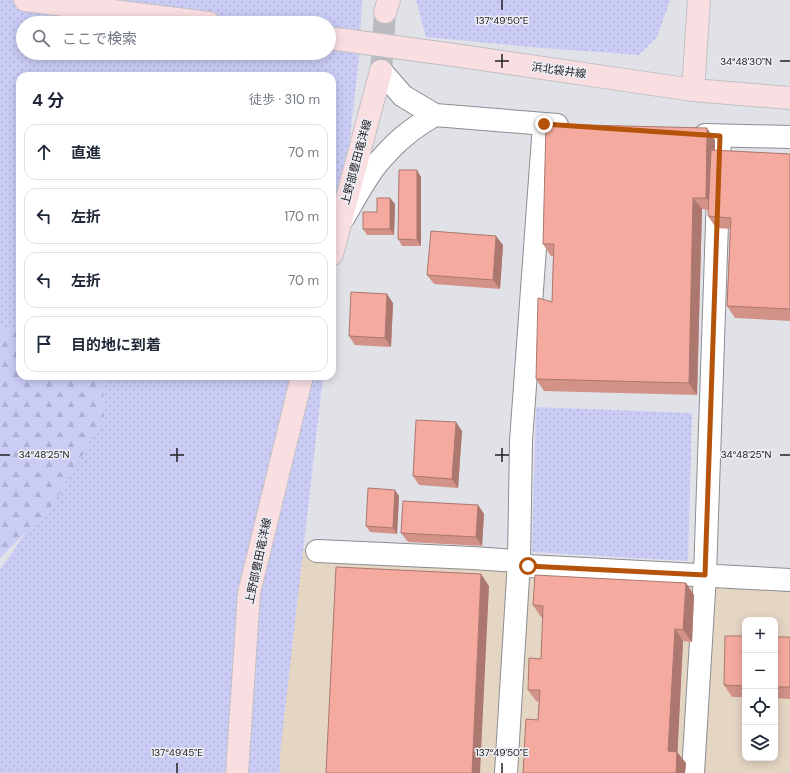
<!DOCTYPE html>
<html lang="ja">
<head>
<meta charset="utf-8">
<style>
  body { margin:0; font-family:"DM Sans","Noto Sans JP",sans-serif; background:#f6f6f7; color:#1f2937 }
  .controls { position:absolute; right:12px; bottom:12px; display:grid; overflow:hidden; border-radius:8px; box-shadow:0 2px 10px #0003 }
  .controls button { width:36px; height:36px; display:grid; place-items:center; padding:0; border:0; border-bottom:1px solid #e0e1e3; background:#fff; color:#1f2937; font:20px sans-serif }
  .stop { position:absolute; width:12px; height:12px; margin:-9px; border:3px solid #b45309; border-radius:50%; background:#fff }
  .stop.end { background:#b45309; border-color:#fff; box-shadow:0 1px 4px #0008 }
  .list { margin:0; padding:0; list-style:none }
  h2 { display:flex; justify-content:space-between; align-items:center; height:52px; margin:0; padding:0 16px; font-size:17px }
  h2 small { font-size:13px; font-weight:400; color:#747a83 }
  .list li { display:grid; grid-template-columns:26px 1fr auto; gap:12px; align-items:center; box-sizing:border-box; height:56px; margin:0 8px 8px; padding:0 8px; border:1px solid #e0e1e3; border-radius:12px }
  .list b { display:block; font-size:15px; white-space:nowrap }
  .list em { font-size:13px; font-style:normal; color:#747a83 }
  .icon { flex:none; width:22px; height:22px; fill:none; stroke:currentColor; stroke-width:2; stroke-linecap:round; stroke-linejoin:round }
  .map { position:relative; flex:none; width:790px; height:773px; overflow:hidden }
  .search { position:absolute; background:#fff; box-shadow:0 2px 10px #0003; left:16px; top:16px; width:320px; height:44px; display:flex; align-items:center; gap:10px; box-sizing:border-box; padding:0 14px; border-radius:22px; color:#747a83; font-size:15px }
  .panel { position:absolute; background:#fff; box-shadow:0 2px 10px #0003; left:16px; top:72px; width:320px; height:308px; border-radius:12px }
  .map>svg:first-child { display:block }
</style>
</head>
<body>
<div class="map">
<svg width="790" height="773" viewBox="0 0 790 773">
  <defs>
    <pattern id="grass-dots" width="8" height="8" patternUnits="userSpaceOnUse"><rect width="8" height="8" fill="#caccf6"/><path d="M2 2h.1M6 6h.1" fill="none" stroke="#adafd3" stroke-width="1.8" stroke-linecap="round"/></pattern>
    <pattern id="forest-firs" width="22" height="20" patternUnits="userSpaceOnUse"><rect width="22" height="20" fill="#caccf6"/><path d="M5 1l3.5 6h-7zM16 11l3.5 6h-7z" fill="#adafd3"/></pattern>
  </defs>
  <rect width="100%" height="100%" fill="#e1e1e8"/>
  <!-- industrial -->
  <path fill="#e5d5c3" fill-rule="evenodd" d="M261,542L317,551L790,580V773H231ZM745,620H775V758H745Z"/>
  <!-- grass -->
  <path fill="url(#grass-dots)" fill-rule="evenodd" d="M0,0H362L359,58L332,297V76H20V330L0,327ZM23,23H329V53H23Z
    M416,0H670L657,37L639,55L543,48L426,37Z
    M103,376H323L280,754V773H0V570L104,419Z
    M536,407L692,413L688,561L532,552Z"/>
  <!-- forest -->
  <path fill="url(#forest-firs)" d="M0,327L20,330V376H103L104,418L52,506L0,558Z"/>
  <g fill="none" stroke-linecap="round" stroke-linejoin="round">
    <!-- major-tunnel -->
    <path stroke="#bbbbc1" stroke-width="22" stroke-dasharray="22 11" stroke-linecap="butt" d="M381,71L385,12"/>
    <defs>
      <path id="minor" d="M381,71L403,96L435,115L557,125
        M705,135L790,137
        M344,217C354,200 365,179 377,164C395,142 411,129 435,115
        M317,551L472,558L519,561L528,566L790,580
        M506,773L519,561L521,441L544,124
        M693,773L705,575L720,136"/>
      <path id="major" d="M25,0L209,23
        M385,12L389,0
        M329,38L454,55L693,90L790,98
        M693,90L699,0
        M332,254L381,71
        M237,773L249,593L302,376"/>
    </defs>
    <!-- minor casing -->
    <use href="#minor" stroke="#8c8d93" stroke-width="24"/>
    <!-- major casing -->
    <use href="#major" stroke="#c1c1c2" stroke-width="24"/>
    <!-- minor -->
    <use href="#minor" stroke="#fff" stroke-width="22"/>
    <!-- major -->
    <use href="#major" stroke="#f9dee2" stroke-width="22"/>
  </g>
  <!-- wall -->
  <path fill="#d29288" d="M715,140V150L790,154V321L735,318L727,306L730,229L716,228L708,216V210L702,209L697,395L544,391L536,379L552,302L553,256H551L543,244Z
    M421,177V246H402L398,239Z
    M390,198L395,204L394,235H367L363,229L377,212Z
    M503,245L500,289L434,284L427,275Z
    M393,303L391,347L355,345L349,336Z
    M462,431L458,488L419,485L413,476Z
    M399,496L397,534L370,532L366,526Z
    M478,505L484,514L482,546L408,542L401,533Z
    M686,583L694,595L692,642L683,641L677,752L686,763L685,773H523L538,720L539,702L536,701L528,690L541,659L543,617H541L533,605Z
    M745,636V697H732L724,685Z
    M775,637H790V699L775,698Z"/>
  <!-- shaded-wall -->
  <path fill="#ab776f" d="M707,128L715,140L714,210L706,198Z
    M417,170L421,177V246L417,240Z
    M390,198L395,204L394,235L390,229Z
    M693,198L702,209L697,395L689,383Z
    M496,236L503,245L500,289L493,280Z
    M387,294L393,303L391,347L385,338Z
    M456,422L462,431L458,488L452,479Z
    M395,490L399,496L397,534L393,528Z
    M478,505L484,514L482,546L476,537Z
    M481,574L489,586L480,773H472Z
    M686,583L694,595L692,642L683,630Z
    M675,629L683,641L677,763L668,751Z
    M677,752L686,763L685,773H676Z"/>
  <!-- building -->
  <path fill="#f4aa9e" stroke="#ab776f" d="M546,124L707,128L706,198H693L689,383L536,379L538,298L552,302L554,244H543Z
    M711,150L790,154V309L727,306L731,218L708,216Z
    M399,170H417V240L398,239Z
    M377,198H390V229H363V212H377Z
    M431,231L496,236L493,280L427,275Z
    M351,292L387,294L385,338L349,336Z
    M416,420L456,422L452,479L413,476Z
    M368,488L395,490L393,528L366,526Z
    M403,501L478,505L476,537L401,533Z
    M336,567L481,574L472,773H326Z
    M535,575L686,583L683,630L675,629L668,751L677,752L676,773H523L526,719L538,720L540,690H528L529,658L541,659L543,606L533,605Z
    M725,636H745V686L724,685Z
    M775,637H790V687H775Z"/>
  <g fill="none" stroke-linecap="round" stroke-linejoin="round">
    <!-- route -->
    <path stroke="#b45309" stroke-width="5" d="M528,566L705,575L720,136L544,124"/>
  </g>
  <!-- ticks -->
  <path fill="none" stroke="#222225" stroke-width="1.5" d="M502,0V10M502,54V68M495,61H509M780,61H790M177,448V462M502,448V462M0,455H10M170,455H184M495,455H509M780,455H790M177,763V773M502,763V773"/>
  <g text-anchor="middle" stroke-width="3" stroke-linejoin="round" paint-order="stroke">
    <!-- street labels -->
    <g font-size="11" fill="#222225" stroke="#eeeef5">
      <text transform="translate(559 70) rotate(8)" y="4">浜北袋井線</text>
      <text transform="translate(356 162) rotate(-75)" y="4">上野部豊田竜洋線</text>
      <text transform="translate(258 561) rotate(-78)" y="4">上野部豊田竜洋線</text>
    </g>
  </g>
  <g font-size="10" text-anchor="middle" fill="#222225" stroke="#eeeef5" stroke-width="3" stroke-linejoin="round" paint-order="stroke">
    <text x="502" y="24">137°49'50"E</text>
    <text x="746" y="65">34°48'30"N</text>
    <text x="44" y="458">34°48'25"N</text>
    <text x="746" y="458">34°48'25"N</text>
    <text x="177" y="756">137°49'45"E</text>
    <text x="502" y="756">137°49'50"E</text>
  </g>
</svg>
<div class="controls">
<button>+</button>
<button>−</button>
<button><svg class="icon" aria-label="locate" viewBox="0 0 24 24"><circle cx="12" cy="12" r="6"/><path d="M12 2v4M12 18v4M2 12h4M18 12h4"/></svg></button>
<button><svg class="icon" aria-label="layers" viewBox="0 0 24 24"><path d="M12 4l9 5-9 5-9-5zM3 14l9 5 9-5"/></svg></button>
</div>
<div class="stop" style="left:528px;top:566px"></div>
<div class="stop end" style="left:544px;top:124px"></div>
<div class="search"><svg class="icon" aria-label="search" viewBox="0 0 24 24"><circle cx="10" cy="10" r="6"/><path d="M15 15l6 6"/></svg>ここで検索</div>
<section class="panel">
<h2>4 分<small>徒歩 · 310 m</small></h2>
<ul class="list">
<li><svg class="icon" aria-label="ahead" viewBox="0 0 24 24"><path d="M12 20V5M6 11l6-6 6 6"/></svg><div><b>直進</b></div><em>70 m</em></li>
<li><svg class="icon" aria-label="left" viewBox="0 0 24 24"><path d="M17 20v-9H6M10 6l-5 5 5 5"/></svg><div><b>左折</b></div><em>170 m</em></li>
<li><svg class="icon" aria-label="left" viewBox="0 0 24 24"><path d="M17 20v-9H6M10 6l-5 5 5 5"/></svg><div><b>左折</b></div><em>70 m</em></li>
<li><svg class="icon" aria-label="arrive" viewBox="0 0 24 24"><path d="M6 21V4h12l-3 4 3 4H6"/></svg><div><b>目的地に到着</b></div></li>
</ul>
</section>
</div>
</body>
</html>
